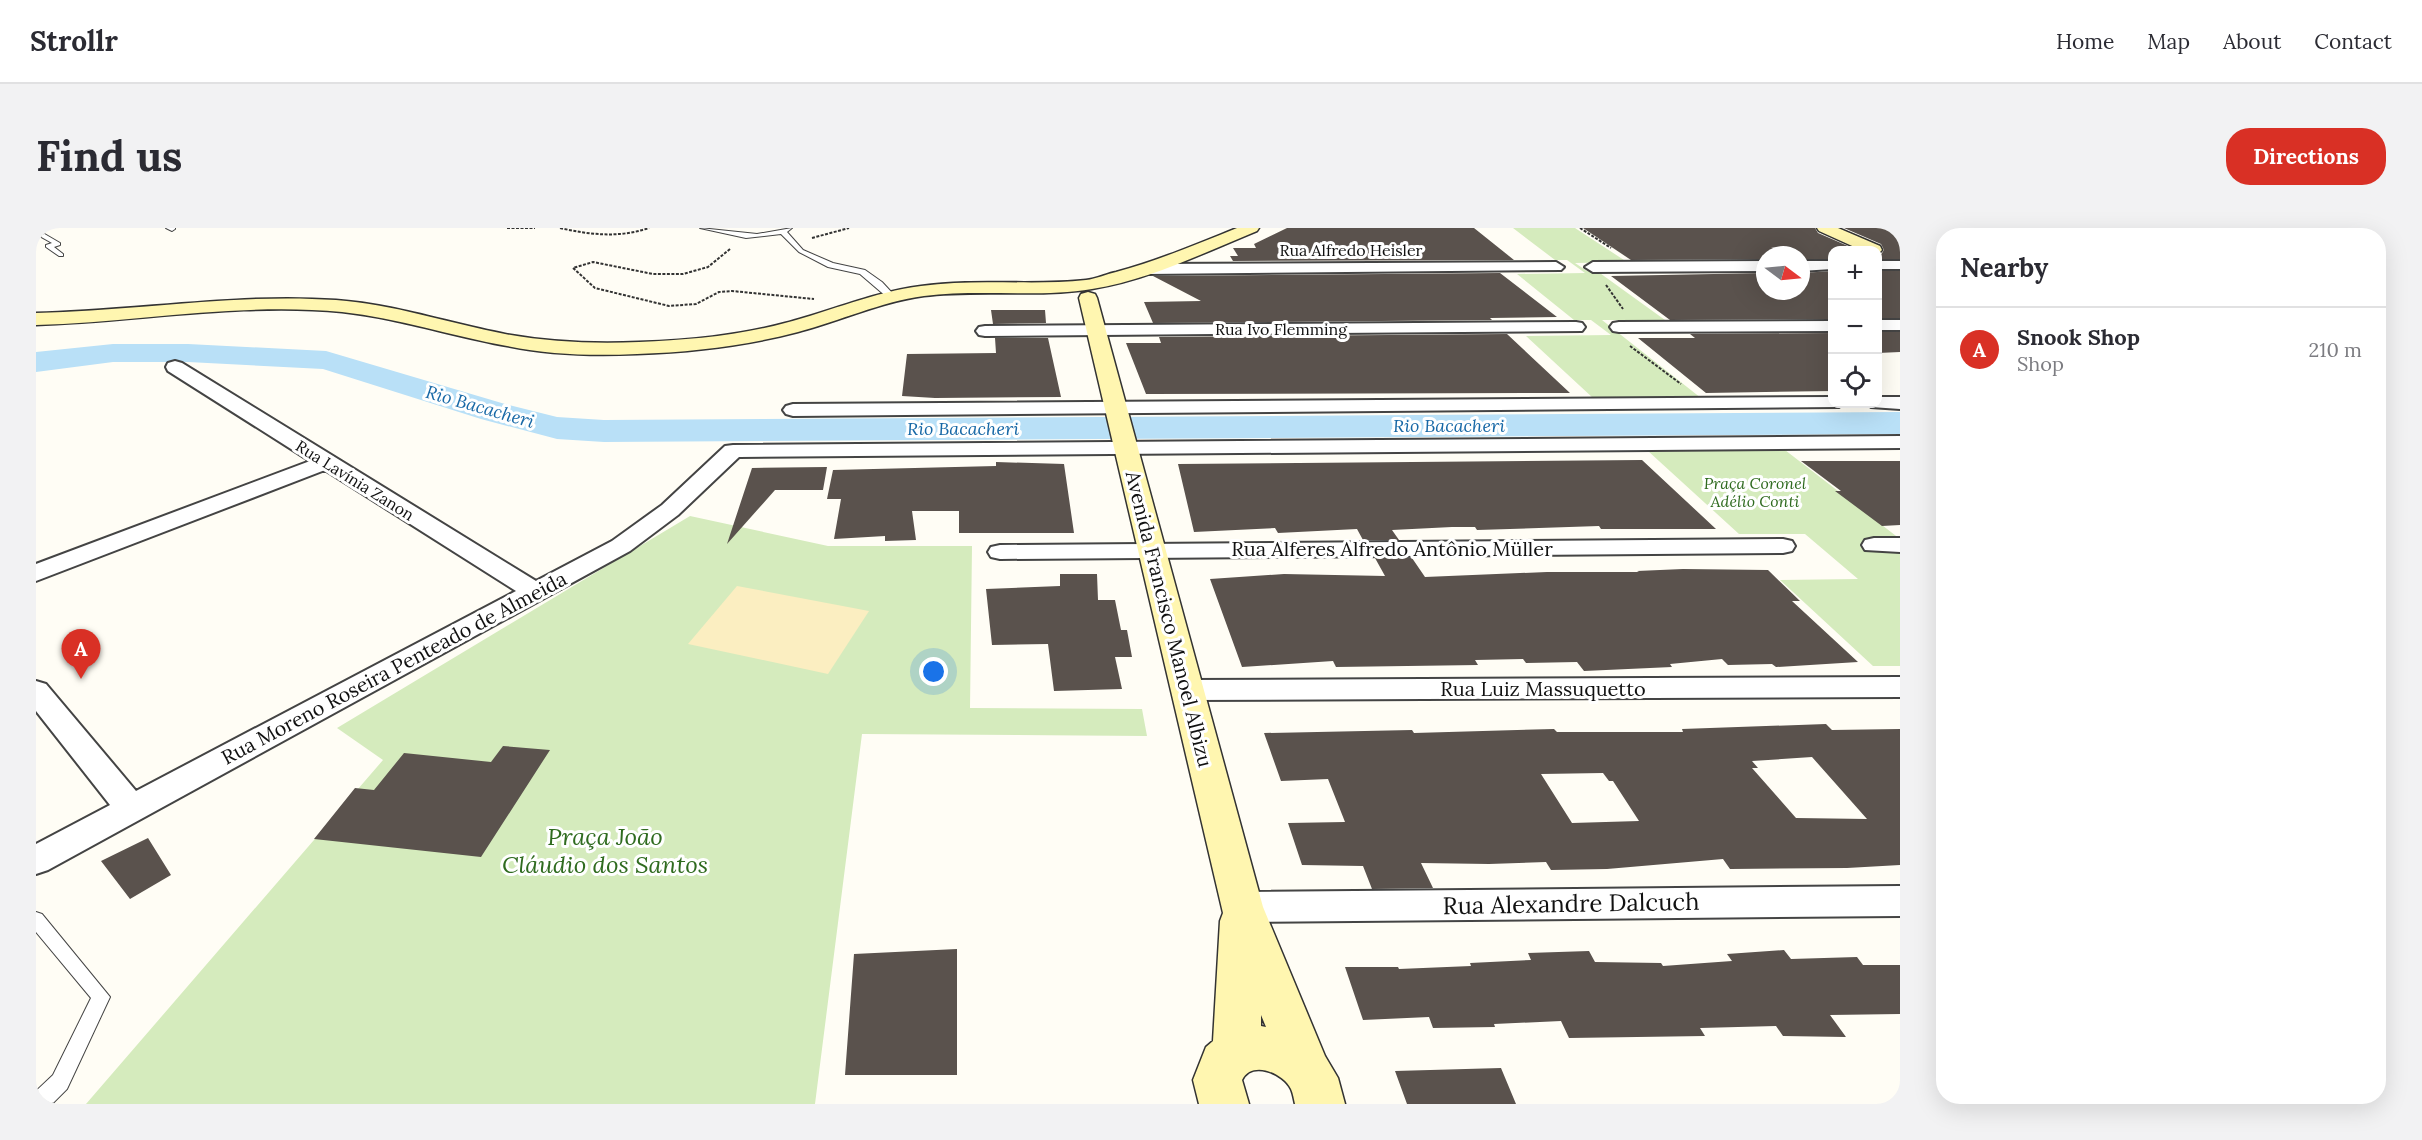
<!DOCTYPE html>
<html lang="en">
<head>
<meta charset="utf-8">
<style>
  body { margin:0; font-family:Lora,serif; background:#f2f2f3; color:#2b2b33 }
  .controls { position:absolute; right:18px; top:18px; display:grid; overflow:hidden; border-radius:12px; box-shadow:0 6px 24px #0002 }
  .controls button { width:54px; height:54px; display:grid; place-items:center; padding:0; border:0; border-bottom:2px solid #e1e1e2; background:#fff; color:#2b2b33; font:30px sans-serif }
  .compass { position:absolute; left:1720px; top:18px; width:54px; height:54px; border-radius:50%; background:#fff; box-shadow:0 6px 24px #0002; rotate:106deg }
  .you { position:absolute; left:898px; top:444px; width:21px; height:21px; margin:-15px; border:4px solid #fff; border-radius:50%; background:#1a73e8; box-shadow:0 0 0 9px #1a73e833 }
  .badge { display:grid; place-items:center; width:39px; height:39px; border-radius:50%; background:#d93025; color:#fff; font-size:20px; font-weight:700 }
  .pin { position:absolute; translate:-50% -50px; filter:drop-shadow(0 2px 3px #0008) }
  .pin::after { content:''; position:absolute; top:32px; width:21px; height:18px; background:inherit; clip-path:polygon(0 0,100% 0,50% 100%) }
  .list { margin:0; padding:0; list-style:none }
  h2 { display:flex; justify-content:space-between; align-items:center; height:78px; margin:0; padding:0 24px; font-size:26px }
  h2 small { font-size:20px; font-weight:400; color:#7c7c81 }
  .list li { display:grid; grid-template-columns:39px 1fr auto; gap:18px; align-items:center; box-sizing:border-box; height:84px; padding:0 24px; border-top:2px solid #e1e1e2 }
  .list b { display:block; font-size:22px; white-space:nowrap }
  .list p { margin:0; font-size:20px; white-space:nowrap; color:#7c7c81 }
  .list em { font-size:20px; font-style:normal; color:#7c7c81 }
  .icon { flex:none; width:33px; height:33px; fill:none; stroke:currentColor; stroke-width:2; stroke-linecap:round; stroke-linejoin:round }
  .map { position:relative; flex:none; width:1864px; height:876px; overflow:hidden; border-radius:24px }
  header { display:flex; align-items:center; gap:36px; box-sizing:border-box; height:84px; padding:0 30px; background:#fff; border-bottom:2px solid #e1e1e2 }
  header strong { font-size:28px }
  nav { display:flex; gap:33px; margin-inline-start:auto; font-size:21px }
  .intro { display:flex; align-items:center; justify-content:space-between; box-sizing:border-box; height:144px; padding:0 36px }
  h1 { margin:0; font-size:42px }
  .button { padding:15px 27px; border-radius:24px; background:#d93025; color:#fff; font-size:21px; font-weight:700 }
  main { display:flex; gap:36px; padding:0 36px }
  aside { flex:1; background:#fff; border-radius:24px; box-shadow:0 6px 24px #0002 }
  .map>svg:first-child { display:block }
</style>
</head>
<body>
<header>
<strong>Strollr</strong>
<nav><a>Home</a><a>Map</a><a>About</a><a>Contact</a></nav>
</header>
<div class="intro"><h1>Find us</h1><a class="button">Directions</a></div>
<main>
<div class="map">
<svg width="1864" height="876" viewBox="0 0 1864 876">
  <rect width="100%" height="100%" fill="#fffdf5"/>
  <!-- green -->
  <path fill="#d5ebbd" d="M1477,0H1539L1591,34L1539,35L1551,43H1561L1629,92H1566L1665,170H1557L1490,108L1575,107L1555,92H1538L1481,46L1549,45L1531,32H1519Z
    M1749,222L1864,311V438H1837L1744,352L1822,351L1769,306H1703L1612,223Z
    M654,288L792,318H936L934,480L1106,481L1111,508L826,506L779,876H50L347,532L301,500Z"/>
  <!-- sand -->
  <path fill="#fbeec1" d="M701,358L833,383L792,446L652,416Z"/>
  <g fill="none" stroke-linecap="round" stroke-linejoin="round">
    <!-- river -->
    <path fill="#b9e0f7" fill-rule="evenodd" d="M77,116H152L290,123L469,176L521,189L568,192L1864,184V206L568,214L521,211L445,191L287,141L152,134H77L0,144V124Z"/>
  </g>
  <!-- building -->
  <path fill="#5a524d" fill-rule="evenodd" d="M1251,0H1438L1478,32L1197,33L1194,28H1202L1197,20H1220L1218,16Z
    M1547,0H1779L1782,5L1821,22H1797V31H1765V27H1729V31L1595,32Z
    M1808,0H1864V31H1842L1848,22L1845,16Z
    M1797,43V91L1634,92L1575,48L1729,45V63H1765V45Z
    M1842,43H1864V90H1842Z
    M1464,45L1521,89L1454,90L1456,92L1117,95L1108,74L1165,73L1117,48Z
    M955,82H1009L1010,95L957,96Z
    M1842,104H1864V124L1842,125Z
    M1797,105V163L1670,165L1602,110H1659L1654,106Z
    M1471,106L1534,165L1110,166L1090,115H1125L1123,109Z
    M959,110H1012L1025,169L899,170L866,168L871,126L960,125Z
    M1606,232L1680,301H1565L1563,298L1441,302L1439,299H1416L1356,302L1363,312H1327L1321,301L1242,305L1239,300L1158,304L1142,236Z
    M1765,233H1864V297L1846,298L1799,263H1805Z
    M960,234L1028,236L1038,305H923V283H876L880,312L849,313V308L798,311L805,271H791L797,242L960,238Z
    M791,239L787,262H739L691,316L716,240Z
    M1339,330H1376L1389,349L1511,344H1603L1601,343L1647,341L1732,342L1764,373H1756L1822,434L1740,439L1736,436L1692,437L1686,431L1634,436L1636,439L1548,443L1541,434L1490,435L1487,431L1439,432L1442,437L1300,439L1297,433L1206,439L1174,351L1248,346L1349,348Z
    M1024,346H1061L1062,372H1079L1085,402H1091L1096,429H1079L1086,461L1018,463L1012,416L956,417L950,361L1024,358Z
    M1790,496L1796,502L1864,501V637L1811,640L1694,641L1687,631L1571,641L1515,642L1510,634L1453,636L1385,635L1397,660L1336,661L1327,638L1266,637L1252,595L1309,594L1292,551L1245,553L1228,505L1376,502L1378,505L1518,501L1521,504H1647L1646,501ZM1776,529L1831,591L1760,590L1716,540H1722L1716,533ZM1567,545L1573,553H1577L1603,593L1536,595L1505,546Z
    M467,518L514,522L445,629L278,611L319,560L338,562L368,525L455,534Z
    M112,610L135,647L94,671L65,633Z
    M921,721V847H809L818,726Z
    M1748,722L1755,731L1821,729L1827,737H1864V786L1794,787L1810,809L1747,808L1740,798L1664,800L1669,808L1533,810L1525,793L1458,796L1459,799L1397,800L1393,789L1327,792L1309,739H1362L1363,741L1435,738L1434,735L1495,732L1492,725L1553,723L1559,734L1625,735L1627,738L1696,733L1691,726Z
    M1465,840L1480,876H1371L1359,843Z"/>
  <g fill="none" stroke-linecap="round" stroke-linejoin="round">
    <defs>
      <path id="lane" d="M130,0H139V1L136,3Z
        M664,0L721,6L756,0L751,4L767,22L797,35L829,42L846,54L859,68L852,70L824,46L792,39L763,24L745,6L710,10Z
        M0,1L24,15V17L18,19L27,26V28H23L10,19V17L16,15L0,6Z
        M0,684L6,686L74,769L31,861L16,876H0V863L17,847L55,770L0,704Z"/>
      <path id="street" d="M1729,33V43L1557,44L1549,39L1557,34Z
        M1765,33H1796V41L1765,43Z
        M1842,33H1864V41H1842Z
        M1520,34L1528,39L1525,42L1111,46L1103,41L1111,36Z
        M1842,92H1864V102H1842Z
        M1796,93V103L1583,104L1577,103L1574,99L1577,95L1583,94Z
        M1540,94L1546,95L1549,99L1546,103L949,108L943,107L940,103L943,99L949,98Z
        M139,133L146,135L500,353L576,313L626,277L689,218L697,217L1864,208V220L703,229L642,287L594,323L12,642L0,646V616L74,577L0,483V453L10,456L100,563L480,363L289,242L0,353V336L274,233L132,143L130,139L132,135Z
        M1796,169V176H1805L1803,179L757,188L750,186L747,182L750,178L757,176Z
        M1842,169H1864V181L1835,179L1833,176H1842Z
        M1838,310H1864V324L1829,322L1826,317L1829,312Z
        M1747,311L1756,313L1759,318L1756,323L1747,325L964,331L955,329L952,324L955,319L964,317Z
        M1864,449V469L1151,472L1141,469L1136,462L1141,455L1151,452Z
        M1864,658V688L1206,694L1193,690L1188,679L1193,668L1206,664Z"/>
      <path id="secondary" d="M1201,0H1223L1221,3C1167,25 1113,52 1056,61C1003,70 943,61 888,68C844,74 804,93 762,104C709,118 656,124 601,126C557,128 514,127 471,118C415,108 362,90 306,84C204,74 101,94 0,97V85C100,83 200,65 300,72C357,76 412,95 469,106C513,114 558,116 603,114C652,112 701,108 749,95C795,83 838,64 885,58C940,50 996,58 1050,52C1060,51 1070,46 1080,44C1121,33 1161,16 1201,0Z
        M1781,0H1802L1844,18L1846,22L1842,26V22H1825L1783,3Z
        M1052,64L1059,66L1061,70L1227,679L1289,828L1302,850L1309,876H1259C1258,872 1257,865 1255,861C1247,845 1216,832 1206,852L1213,876H1163L1157,852L1170,819L1177,813L1184,693L1187,685L1043,70L1045,66ZM1225,787L1230,799L1225,798Z"/>
    </defs>
    <!-- lane casing -->
    <use href="#lane" stroke="#444" stroke-width="2"/>
    <!-- street casing -->
    <use href="#street" stroke="#444" stroke-width="4"/>
    <!-- secondary casing -->
    <use href="#secondary" stroke="#333" stroke-width="3"/>
    <!-- path -->
    <path stroke="#333" stroke-width="2" stroke-dasharray="3 1.5" stroke-linecap="butt" d="M471,0H499
      M524,0C555,7 583,10 613,0
      M1544,0L1575,20
      M776,10L813,0
      M694,21L672,39L647,46H617L557,34L537,40L559,60L633,78L660,76L683,64L696,63L778,71
      M1570,57L1587,81
      M1594,118L1645,156"/>
    <!-- lane -->
    <use href="#lane" fill="#fff" fill-rule="evenodd"/>
    <!-- street -->
    <use href="#street" fill="#fff" fill-rule="evenodd"/>
    <!-- secondary -->
    <use href="#secondary" fill="#fff6b0" fill-rule="evenodd"/>
  </g>
  <g text-anchor="middle" stroke-width="6" stroke-linejoin="round" paint-order="stroke">
    <!-- far-street labels -->
    <g font-size="16" fill="#111" stroke="#fff">
      <text x="1315" y="28">Rua Alfredo Heisler</text>
      <text x="1245" y="107">Rua Ivo Flemming</text>
      <text transform="translate(319 252) rotate(32)" y="6">Rua Lavínia Zanon</text>
    </g>
    <!-- far-park labels -->
    <g font-size="16" font-style="italic" fill="#2f6b1f" stroke="#fff">
      <text x="1719" y="261">Praça Coronel<tspan x="1719" dy="18">Adélio Conti</tspan></text>
    </g>
    <!-- far-water labels -->
    <g font-size="18" font-style="italic" fill="#1768a6" stroke="#fff">
      <text transform="translate(444 179) rotate(16)" y="6">Rio Bacacheri</text>
      <text x="1413" y="204">Rio Bacacheri</text>
      <text x="927" y="207">Rio Bacacheri</text>
    </g>
    <!-- street labels -->
    <g font-size="20" fill="#111" stroke="#fff">
      <text x="1356" y="328">Rua Alferes Alfredo Antônio Müller</text>
      <text transform="translate(1133 391) rotate(76)" y="7">Avenida Francisco Manoel Albizu</text>
      <text transform="translate(358 440) rotate(-28)" y="7">Rua Moreno Roseira Penteado de Almeida</text>
      <text x="1507" y="468">Rua Luiz Massuquetto</text>
    </g>
    <!-- near-park labels -->
    <g font-size="24" font-style="italic" fill="#2f6b1f" stroke="#fff">
      <text x="569" y="617">Praça João<tspan x="569" dy="28">Cláudio dos Santos</tspan></text>
    </g>
    <!-- near-street labels -->
    <g font-size="24" fill="#111" stroke="#fff">
      <text transform="translate(1535 676) rotate(-1)" y="8">Rua Alexandre Dalcuch</text>
    </g>
  </g>
</svg>
<div class="controls">
<button>+</button>
<button>−</button>
<button><svg class="icon" aria-label="locate" viewBox="0 0 24 24"><circle cx="12" cy="12" r="6"/><path d="M12 2v4M12 18v4M2 12h4M18 12h4"/></svg></button>
</div>
<svg class="compass" viewBox="-18 -18 36 36"><path d="M0-13l5 13h-10z" fill="#e53935"/><path d="M0 13l5-13h-10z" fill="#7c7c81"/></svg>
<div class="you"></div>
<div class="pin badge" style="left:45px;top:451px">A</div>
</div>
<aside>
<h2>Nearby<small></small></h2>
<ul class="list">
<li><span class="badge">A</span><div><b>Snook Shop</b><p>Shop</p></div><em>210 m</em></li>
</ul>
</aside>
</main>
</body>
</html>
